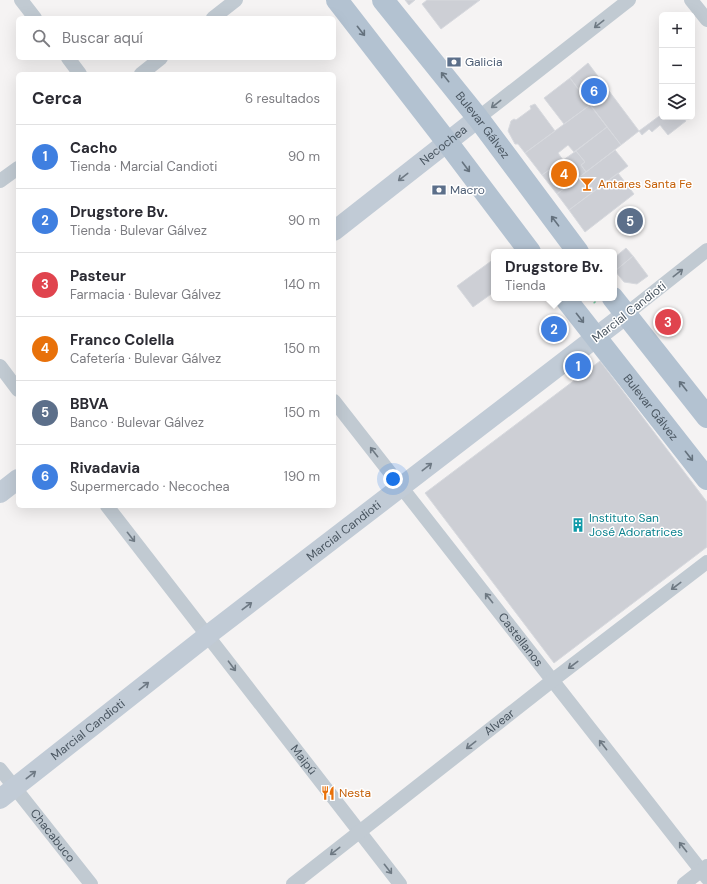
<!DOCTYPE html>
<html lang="es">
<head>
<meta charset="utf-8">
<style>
  body { margin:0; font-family:"DM Sans",sans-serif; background:#f2f2f3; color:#2b2b33 }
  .controls { position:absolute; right:12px; top:12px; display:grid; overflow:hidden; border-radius:6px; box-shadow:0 4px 16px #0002 }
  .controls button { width:36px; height:36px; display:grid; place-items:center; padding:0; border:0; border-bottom:1px solid #e1e1e2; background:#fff; color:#2b2b33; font:20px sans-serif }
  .you { position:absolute; left:393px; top:479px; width:14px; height:14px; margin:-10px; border:3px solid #fff; border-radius:50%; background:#1a73e8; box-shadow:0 0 0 6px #1a73e833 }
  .badge { display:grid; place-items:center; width:26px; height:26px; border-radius:50%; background:#0b8043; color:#fff; font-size:13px; font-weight:700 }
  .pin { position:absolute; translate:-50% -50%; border:2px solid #fff; box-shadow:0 1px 4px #0006 }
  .popup { position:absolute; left:491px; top:249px; width:126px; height:52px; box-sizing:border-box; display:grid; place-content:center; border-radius:6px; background:#fff; filter:drop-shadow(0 1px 3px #0005); font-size:13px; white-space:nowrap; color:#7c7c81 }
  .popup b { font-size:15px; color:#2b2b33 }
  .popup::after { content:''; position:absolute; left:50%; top:100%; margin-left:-8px; border:8px solid transparent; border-top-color:#fff }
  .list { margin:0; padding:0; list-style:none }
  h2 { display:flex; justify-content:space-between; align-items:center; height:52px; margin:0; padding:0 16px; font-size:17px }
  h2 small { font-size:13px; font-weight:400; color:#7c7c81 }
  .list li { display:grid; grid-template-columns:26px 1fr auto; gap:12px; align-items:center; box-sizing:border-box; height:64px; padding:0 16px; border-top:1px solid #e1e1e2 }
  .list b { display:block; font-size:15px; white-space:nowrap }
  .list p { margin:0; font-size:13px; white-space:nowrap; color:#7c7c81 }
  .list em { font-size:13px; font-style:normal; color:#7c7c81 }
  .icon { flex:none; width:22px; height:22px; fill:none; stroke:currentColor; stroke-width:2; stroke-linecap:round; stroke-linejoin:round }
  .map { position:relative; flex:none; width:707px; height:884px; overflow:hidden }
  .search { position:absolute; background:#fff; box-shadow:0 4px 16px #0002; left:16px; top:16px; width:320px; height:44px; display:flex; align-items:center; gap:10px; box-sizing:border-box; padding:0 14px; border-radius:6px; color:#7c7c81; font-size:15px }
  .panel { position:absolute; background:#fff; box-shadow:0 4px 16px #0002; left:16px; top:72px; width:320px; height:436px; border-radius:6px }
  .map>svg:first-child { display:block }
</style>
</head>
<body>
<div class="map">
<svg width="707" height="884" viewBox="0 0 707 884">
  <rect width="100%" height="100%" fill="#f5f3f3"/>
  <!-- building -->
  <path fill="#cdcfd5" stroke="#d7d9de" d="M405,0H415L409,5Z
    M427,0H480L441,29L422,4Z
    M588,63L639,131L621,145L570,78Z
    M570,78L590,105L564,124L544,98Z
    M535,104L555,131L525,153L518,144H515L508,131L511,121L514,119L516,120L531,109L530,106Z
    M590,105L607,127L574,152L568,145L558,153L563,160L542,175L525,153Z
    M662,114V117H683L686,121L668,135L660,125L652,132L649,129L642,135L639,131Z
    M607,127L621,145L586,172L581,165L585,162L576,151Z
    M615,150L628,166L569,210L557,194Z
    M576,151L585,162L581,165L586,172L557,194L542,175Z
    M618,173L634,194L585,232L569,210Z
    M626,248L633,256L615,271L614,269V258Z
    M633,256L648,276L637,284L624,282L615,271Z
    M494,259V292L473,307L457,286Z
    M600,361L707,502V547L554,663L425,493Z"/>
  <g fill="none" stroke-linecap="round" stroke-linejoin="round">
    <!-- path -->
    <path stroke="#7ad0a6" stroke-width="2.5" stroke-dasharray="3 2" stroke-linecap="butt" d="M591,298L595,303"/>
    <!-- minor -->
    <g stroke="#c1cad2" stroke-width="14">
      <path d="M21,0L35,18"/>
      <path d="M691,0L707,20"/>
      <path d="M213,18L236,0"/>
      <path d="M68,58L80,74"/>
      <path d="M141,74L161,58"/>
      <path d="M478,118L629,0"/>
      <path d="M0,181L18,168"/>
      <path d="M625,315L707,250"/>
      <path d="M0,366L18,390"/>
      <path id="s1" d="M334,401L707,878"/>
      <path id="s2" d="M107,506L400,884"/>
      <path id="s3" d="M0,769L91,884"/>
      <path id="s4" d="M293,884L553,680L707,562"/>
      <path d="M684,884L707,866"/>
    </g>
    <!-- secondary -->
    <g stroke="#c1cbd6" stroke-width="20">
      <path id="s5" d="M334,231L478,118"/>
      <path d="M0,493L18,479"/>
      <path id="s6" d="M0,799L208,635L625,315"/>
    </g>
    <!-- primary -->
    <g stroke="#b3c2d1" stroke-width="22">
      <path d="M337,0L447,142L530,252"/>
      <path id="s7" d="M383,0L478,118L578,252"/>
      <path id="s8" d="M565,298L707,479"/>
      <path d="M613,298L707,417"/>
    </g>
  </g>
  <!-- one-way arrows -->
  <defs><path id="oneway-shaft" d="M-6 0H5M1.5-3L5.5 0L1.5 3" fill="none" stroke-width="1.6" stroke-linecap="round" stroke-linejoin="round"/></defs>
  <g stroke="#6e7983">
    <use href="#oneway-shaft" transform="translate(599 24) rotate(142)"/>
    <use href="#oneway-shaft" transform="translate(496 104) rotate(142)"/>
    <use href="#oneway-shaft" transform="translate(678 273) rotate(-38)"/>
    <use href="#oneway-shaft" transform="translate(374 452) rotate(-128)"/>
    <use href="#oneway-shaft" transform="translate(131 537) rotate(52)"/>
    <use href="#oneway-shaft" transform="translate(676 586) rotate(143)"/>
    <use href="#oneway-shaft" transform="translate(489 598) rotate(-128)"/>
    <use href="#oneway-shaft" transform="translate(573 665) rotate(143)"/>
    <use href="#oneway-shaft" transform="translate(232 666) rotate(53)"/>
    <use href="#oneway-shaft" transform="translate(471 745) rotate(142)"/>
    <use href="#oneway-shaft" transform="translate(603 745) rotate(-128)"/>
    <use href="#oneway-shaft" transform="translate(683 847) rotate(-128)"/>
    <use href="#oneway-shaft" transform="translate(335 851) rotate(142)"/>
    <use href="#oneway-shaft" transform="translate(388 869) rotate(52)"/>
  </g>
  <g stroke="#64717d">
    <use href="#oneway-shaft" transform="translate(361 31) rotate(52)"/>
    <use href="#oneway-shaft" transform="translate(445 77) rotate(-129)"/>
    <use href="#oneway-shaft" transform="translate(466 167) rotate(53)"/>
    <use href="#oneway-shaft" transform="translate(555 221) rotate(-127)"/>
    <use href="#oneway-shaft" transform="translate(580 318) rotate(52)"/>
    <use href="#oneway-shaft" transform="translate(683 386) rotate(-129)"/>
    <use href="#oneway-shaft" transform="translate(689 456) rotate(52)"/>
  </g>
  <g stroke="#6e7984">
    <use href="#oneway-shaft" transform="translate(403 177) rotate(142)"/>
    <use href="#oneway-shaft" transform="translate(427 467) rotate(-38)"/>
    <use href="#oneway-shaft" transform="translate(247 606) rotate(-37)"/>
    <use href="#oneway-shaft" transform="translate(144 686) rotate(-38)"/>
    <use href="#oneway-shaft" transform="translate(31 775) rotate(-38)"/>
  </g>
  <!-- icons -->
  <defs>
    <symbol id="bank-bare" viewBox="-9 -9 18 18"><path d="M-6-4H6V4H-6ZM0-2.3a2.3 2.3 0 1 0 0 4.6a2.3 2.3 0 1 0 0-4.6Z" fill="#5c6f8a" stroke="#fff" stroke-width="2.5" paint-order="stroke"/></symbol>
    <symbol id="bar-bare" viewBox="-9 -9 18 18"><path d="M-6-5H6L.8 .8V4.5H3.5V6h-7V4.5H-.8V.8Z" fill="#e8710a" stroke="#fff" stroke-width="2.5" paint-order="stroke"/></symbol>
    <symbol id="building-bare" viewBox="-9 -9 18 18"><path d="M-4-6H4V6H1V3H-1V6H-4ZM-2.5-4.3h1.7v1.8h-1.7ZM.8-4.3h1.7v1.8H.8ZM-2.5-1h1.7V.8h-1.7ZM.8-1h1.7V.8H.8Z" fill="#0f9aa8" stroke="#fff" stroke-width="2.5" paint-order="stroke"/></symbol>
    <symbol id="restaurant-bare" viewBox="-9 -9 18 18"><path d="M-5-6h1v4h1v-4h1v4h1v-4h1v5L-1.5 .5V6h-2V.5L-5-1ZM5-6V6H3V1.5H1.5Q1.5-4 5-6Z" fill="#e8710a" stroke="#fff" stroke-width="2.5" paint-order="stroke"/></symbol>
  </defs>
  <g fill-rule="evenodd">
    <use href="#bank-bare" x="444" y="52" width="20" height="20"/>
    <use href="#bar-bare" x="577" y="174" width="20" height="20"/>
    <use href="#bank-bare" x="429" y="180" width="20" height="20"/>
    <use href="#building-bare" x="568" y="515" width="20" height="20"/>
    <use href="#restaurant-bare" x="318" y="783" width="20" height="20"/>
  </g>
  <g text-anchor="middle" stroke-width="3" stroke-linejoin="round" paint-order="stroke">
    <!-- service labels -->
    <g font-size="12" fill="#4e5e75" stroke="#fff" text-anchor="start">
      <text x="465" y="66">Galicia</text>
      <text x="450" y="194">Macro</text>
    </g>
    <!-- street labels -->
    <g font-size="12" fill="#4a5661" stroke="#fff">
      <text dy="4" stroke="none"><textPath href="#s7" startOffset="160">Bulevar Gálvez</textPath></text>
      <text dy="4" stroke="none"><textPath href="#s5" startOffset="139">Necochea</textPath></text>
      <text transform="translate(629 312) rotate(-38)" y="4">Marcial Candioti</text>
      <text dy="4" stroke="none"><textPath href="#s8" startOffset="139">Bulevar Gálvez</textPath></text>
      <text dy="4" stroke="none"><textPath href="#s6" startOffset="436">Marcial Candioti</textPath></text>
      <text dy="4" stroke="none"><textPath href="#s1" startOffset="303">Castellanos</textPath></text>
      <text dy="4" stroke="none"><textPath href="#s4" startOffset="262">Alvear</textPath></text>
      <text dy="4" stroke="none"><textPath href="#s6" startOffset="112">Marcial Candioti</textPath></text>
      <text dy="4" stroke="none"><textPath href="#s2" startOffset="321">Maipú</textPath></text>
      <text dy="4" stroke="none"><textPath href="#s3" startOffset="85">Chacabuco</textPath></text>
    </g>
    <!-- food labels -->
    <g font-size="12" fill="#c56008" stroke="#fff" text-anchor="start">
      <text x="598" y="188">Antares Santa Fe</text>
      <text x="339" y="797">Nesta</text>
    </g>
    <!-- culture labels -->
    <g font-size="12" fill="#0d838f" stroke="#fff" text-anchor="start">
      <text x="589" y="522">Instituto San<tspan x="589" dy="14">José Adoratrices</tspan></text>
    </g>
  </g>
</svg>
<div class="controls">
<button>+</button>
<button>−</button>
<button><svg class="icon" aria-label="layers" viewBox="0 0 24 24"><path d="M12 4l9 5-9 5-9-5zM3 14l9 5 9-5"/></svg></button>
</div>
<div class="you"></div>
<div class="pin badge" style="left:578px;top:366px;background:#3f7fe0">1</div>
<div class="pin badge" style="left:554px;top:329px;background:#3f7fe0">2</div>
<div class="popup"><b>Drugstore Bv.</b>Tienda</div>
<div class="pin badge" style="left:668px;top:322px;background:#e0444e">3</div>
<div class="pin badge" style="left:564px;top:174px;background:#e8710a">4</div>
<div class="pin badge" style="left:630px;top:221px;background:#5c6f8a">5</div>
<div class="pin badge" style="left:594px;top:91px;background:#3f7fe0">6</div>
<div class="search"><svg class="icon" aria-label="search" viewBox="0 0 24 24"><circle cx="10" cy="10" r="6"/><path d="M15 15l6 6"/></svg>Buscar aquí</div>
<section class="panel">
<h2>Cerca<small>6 resultados</small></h2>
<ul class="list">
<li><span class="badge" style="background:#3f7fe0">1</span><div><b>Cacho</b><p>Tienda · Marcial Candioti</p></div><em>90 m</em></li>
<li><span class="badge" style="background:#3f7fe0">2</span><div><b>Drugstore Bv.</b><p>Tienda · Bulevar Gálvez</p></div><em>90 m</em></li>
<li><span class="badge" style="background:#e0444e">3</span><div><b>Pasteur</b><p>Farmacia · Bulevar Gálvez</p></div><em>140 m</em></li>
<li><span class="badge" style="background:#e8710a">4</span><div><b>Franco Colella</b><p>Cafetería · Bulevar Gálvez</p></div><em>150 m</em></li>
<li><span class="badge" style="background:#5c6f8a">5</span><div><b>BBVA</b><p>Banco · Bulevar Gálvez</p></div><em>150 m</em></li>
<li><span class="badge" style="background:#3f7fe0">6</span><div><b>Rivadavia</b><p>Supermercado · Necochea</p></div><em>190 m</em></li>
</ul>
</section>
</div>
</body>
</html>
